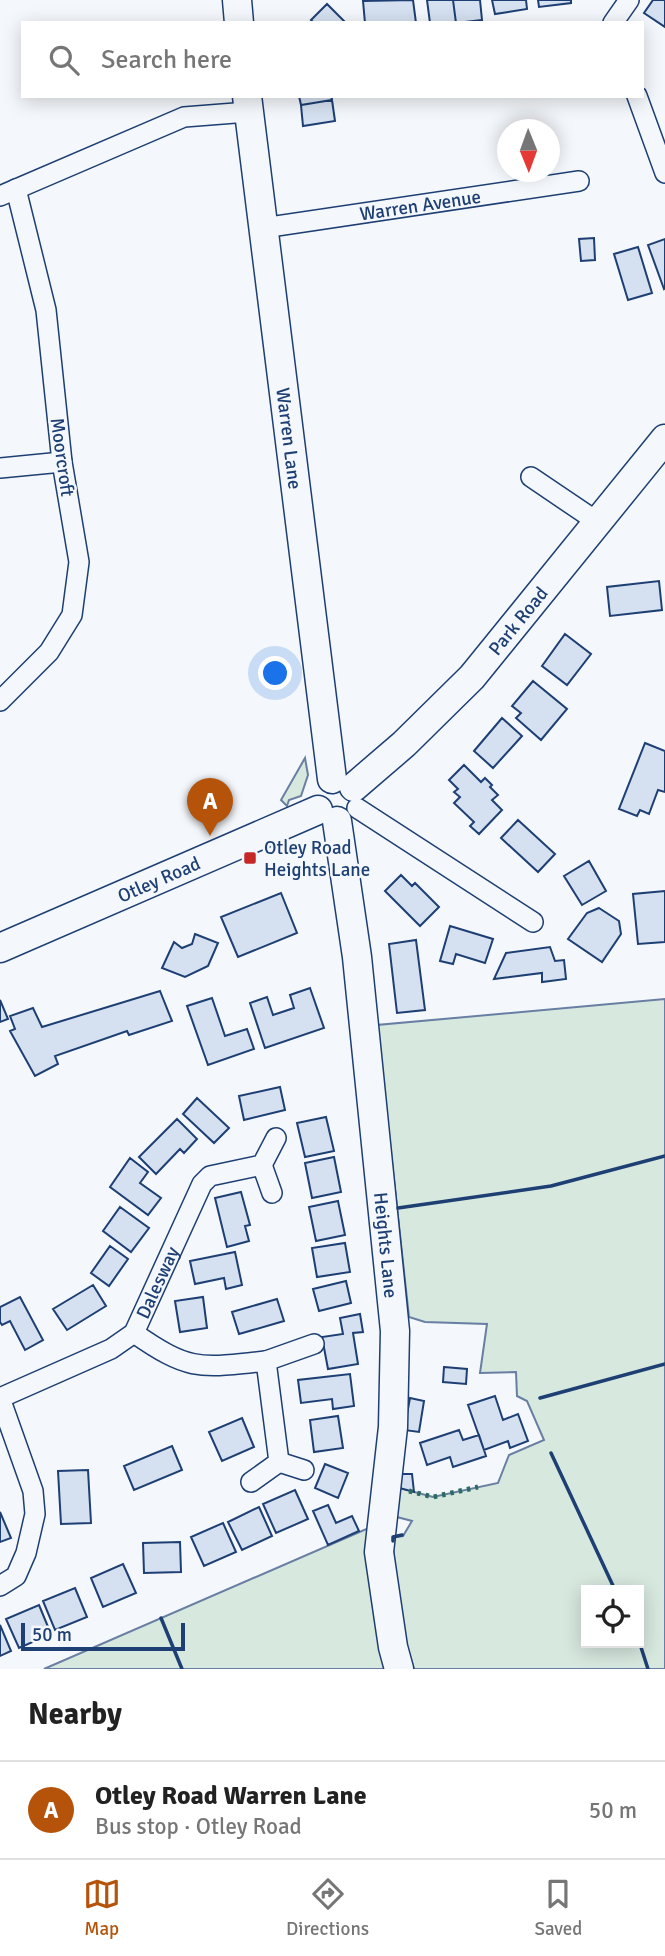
<!DOCTYPE html>
<html lang="en">
<head>
<meta charset="utf-8">
<style>
  body { margin:0; font-family:Signika,sans-serif; background:#f6f6f6; color:#222 }
  .controls { position:absolute; right:21px; bottom:21px; display:grid; overflow:hidden; border-radius:0px; box-shadow:0 4px 18px #0003 }
  .controls button { width:63px; height:63px; display:grid; place-items:center; padding:0; border:0; border-bottom:2px solid #e0e0e0; background:#fff; color:#222; font:35px sans-serif }
  .compass { position:absolute; left:497px; top:119px; width:63px; height:63px; border-radius:50%; background:#fff; box-shadow:0 4px 18px #0003; rotate:179deg }
  .scale { position:absolute; left:21px; bottom:18px; width:164px; box-sizing:border-box; padding-left:7px; border:4px solid #1d3f73; border-top:0; font-size:19px; line-height:24px; white-space:nowrap; color:#1d3f73; -webkit-text-stroke:5px #f4f7fb; paint-order:stroke }
  .you { position:absolute; left:276px; top:674px; width:24px; height:24px; margin:-18px; border:5px solid #fff; border-radius:50%; background:#1a73e8; box-shadow:0 0 0 10px #1a73e833 }
  .badge { display:grid; place-items:center; width:46px; height:46px; border-radius:50%; background:#b45309; color:#fff; font-size:23px; font-weight:700 }
  .pin { position:absolute; translate:-50% -58px; filter:drop-shadow(0 2px 4px #0008) }
  .pin::after { content:''; position:absolute; top:37px; width:24px; height:21px; background:inherit; clip-path:polygon(0 0,100% 0,50% 100%) }
  .list { margin:0; padding:0; list-style:none }
  h2 { display:flex; justify-content:space-between; align-items:center; height:91px; margin:0; padding:0 28px; font-size:30px }
  h2 small { font-size:23px; font-weight:400; color:#767676 }
  .list li { display:grid; grid-template-columns:46px 1fr auto; gap:21px; align-items:center; box-sizing:border-box; height:98px; padding:0 28px; border-top:2px solid #e0e0e0 }
  .list b { display:block; font-size:26px; white-space:nowrap }
  .list p { margin:0; font-size:23px; white-space:nowrap; color:#767676 }
  .list em { font-size:23px; font-style:normal; color:#767676 }
  .icon { flex:none; width:38px; height:38px; fill:none; stroke:currentColor; stroke-width:2; stroke-linecap:round; stroke-linejoin:round }
  .map { position:relative; flex:none; width:665px; height:1669px; overflow:hidden }
  .search { position:absolute; background:#fff; box-shadow:0 4px 18px #0003; left:21px; right:21px; top:21px; height:77px; display:flex; align-items:center; gap:18px; box-sizing:border-box; padding:0 24px; border-radius:0px; color:#767676; font-size:26px }
  .sheet { height:189px; background:#fff }
  nav { display:flex; justify-content:space-around; align-items:center; box-sizing:border-box; height:98px; border-top:2px solid #e0e0e0; background:#fff; font-size:19px; color:#767676 }
  nav a { display:grid; justify-items:center; gap:4px }
  nav .on { color:#b45309 }
  .map>svg:first-child { display:block }
</style>
</head>
<body>
<div class="map">
<svg width="665" height="1669" viewBox="0 0 665 1669">
  <rect width="100%" height="100%" fill="#f4f7fb"/>
  <!-- green -->
  <path fill="#d7e8df" stroke="#687fa3" stroke-width="2" fill-rule="evenodd" d="M305,758L308,775L301,796L289,800L287,806L281,800Z
    M665,999V1669H414L396,1611L393,1537L403,1536L412,1521L393,1516L396,1487L433,1497L498,1483L509,1455L544,1440L527,1401L517,1396L516,1372L480,1373L487,1324L425,1322L409,1317L377,1025ZM586,1590H639V1643H586Z
    M371,1527L375,1623L389,1669H44Z"/>
  <!-- building -->
  <path fill="#d5e0f0" stroke="#1d3f73" stroke-width="2" d="M413,0L416,23H365L363,1Z
    M427,0H453L456,23H430Z
    M453,0H480L482,20L456,23Z
    M492,0H526L527,9L495,14Z
    M538,0H571V3L539,7Z
    M653,0H665V27L644,13Z
    M327,4L346,23H314L311,20Z
    M299,96H331L332,100L301,105Z
    M332,100L335,121L303,126L301,105Z
    M594,238L595,260L581,261L579,239Z
    M665,239V288L664,289L648,245Z
    M638,247L652,293L628,300L614,254Z
    M659,581L662,610L610,616L607,587Z
    M565,634L591,654L567,685L542,666Z
    M533,681L567,709L541,740L516,718L521,713L512,706Z
    M502,718L522,736L493,768L474,751Z
    M645,743L665,751V792L658,790L649,814L640,810L637,816L619,809Z
    M464,765L481,782L485,778L492,785L490,787L498,795L492,800L502,810L479,834L470,826L474,822L454,803L460,797L454,792L458,789L449,780Z
    M518,820L555,854L538,872L501,838Z
    M589,861L606,891L582,905L564,876Z
    M401,875L412,886L415,883L439,907L420,926L385,891Z
    M665,891V942L638,944L633,894Z
    M281,893L297,933L238,957L221,917Z
    M599,908L619,921L621,934L602,962L568,939L587,913Z
    M450,926L493,939L485,963L456,954L453,964L440,961Z
    M195,934L218,943L208,966L185,977L162,968L174,942L182,948L192,944Z
    M416,940L425,1010L397,1013L389,944Z
    M550,947L555,961L564,960L566,979L542,982V973L494,979L506,953Z
    M310,988L324,1028L265,1048L250,1003L267,997L273,1015L294,1008L290,995Z
    M160,991L172,1021L129,1035L127,1031L55,1056L58,1064L35,1076L10,1031L15,1029L10,1016L33,1008L42,1027Z
    M212,998L225,1036L247,1029L254,1049L208,1065L187,1006Z
    M0,1000L8,1019L0,1022Z
    M280,1087L285,1110L244,1120L239,1096Z
    M197,1098L229,1128L214,1143L183,1114Z
    M326,1117L334,1151L305,1157L297,1123Z
    M177,1119L197,1139L184,1153L180,1149L156,1174L139,1157Z
    M334,1157L341,1192L312,1198L305,1163Z
    M130,1158L148,1172L140,1183L161,1198L148,1215L110,1187Z
    M241,1192L250,1225L245,1226L249,1241L227,1247L215,1198Z
    M338,1201L345,1235L316,1241L309,1207Z
    M120,1207L149,1228L131,1252L103,1231Z
    M345,1243L350,1272L317,1277L312,1248Z
    M110,1246L128,1259L109,1286L91,1273Z
    M235,1252L242,1285L226,1289L224,1278L195,1284L190,1261Z
    M346,1281L351,1303L319,1311L313,1289Z
    M93,1285L106,1306L67,1330L53,1309Z
    M20,1297L43,1340L25,1350L10,1321L2,1325L0,1322V1307Z
    M203,1297L207,1328L180,1332L175,1301Z
    M277,1299L284,1321L239,1334L232,1312Z
    M360,1314L363,1332L353,1333L358,1364L328,1369L322,1337L343,1334L340,1318Z
    M444,1367L467,1369L466,1384L443,1382Z
    M350,1374L354,1406L333,1409L332,1399L301,1403L298,1380Z
    M495,1396L503,1420L518,1414L528,1441L510,1448L508,1441L484,1450L468,1405Z
    M410,1398L424,1401L419,1432L404,1430Z
    M338,1416L343,1448L314,1452L310,1420Z
    M242,1418L254,1447L222,1461L209,1432Z
    M459,1430L463,1440L479,1435L486,1456L453,1467L450,1457L427,1465L420,1443Z
    M172,1446L182,1470L134,1490L124,1466Z
    M325,1464L348,1473L338,1498L315,1488Z
    M88,1470L91,1523L61,1524L58,1471Z
    M399,1474H412L414,1492L396,1487Z
    M295,1490L308,1519L276,1533L263,1504Z
    M328,1505L336,1523L352,1516L359,1531L328,1545L313,1511Z
    M259,1507L272,1536L242,1550L228,1522Z
    M0,1512L11,1538L0,1542Z
    M223,1523L236,1552L204,1566L191,1537Z
    M180,1542L181,1572L144,1573L143,1543Z
    M123,1564L136,1593L103,1607L91,1578Z
    M75,1588L87,1617L55,1630L43,1601Z
    M39,1605L51,1634L19,1648L6,1619Z
    M0,1625L11,1651L0,1656Z"/>
  <g fill="none" stroke-linecap="round" stroke-linejoin="round">
    <defs>
      <g id="street">
        <path d="M613,23L629,0"/>
        <path d="M637,96L665,173"/>
        <path d="M0,196L184,117L248,112"/>
        <path id="s1" d="M263,228L579,181"/>
        <path d="M0,468L62,462"/>
        <path d="M531,477L599,523"/>
        <path d="M0,701L49,652L72,615L79,562L62,462L46,310L16,189"/>
        <path d="M357,808L533,922"/>
        <path d="M262,1165L272,1193"/>
        <path d="M134,1333C190,1372 200,1368 266,1361L279,1462L251,1482"/>
        <path d="M266,1361L314,1344"/>
        <path id="s2" d="M0,1398L111,1349L134,1333L202,1184L210,1176L262,1165L276,1138"/>
        <path d="M279,1462L304,1470"/>
        <path d="M0,1586L16,1576L26,1553L35,1514L33,1491L0,1398"/>
      </g>
      <g id="secondary">
        <path d="M237,0L239,23"/>
        <path id="s3" d="M247,96L332,779"/>
        <path id="s4" d="M354,787L404,744L472,677L665,439"/>
        <path id="s5" d="M337,821L357,957L395,1331L393,1427L379,1552L393,1647L399,1669"/>
        <path id="s6" d="M0,948L318,810"/>
      </g>
    </defs>
    <!-- street casing -->
    <use href="#street" stroke="#1d3f73" stroke-width="22"/>
    <!-- secondary casing -->
    <use href="#secondary" stroke="#1d3f73" stroke-width="31"/>
    <!-- street -->
    <use href="#street" stroke="#f4f7fb" stroke-width="19"/>
    <!-- secondary -->
    <use href="#secondary" stroke="#f4f7fb" stroke-width="28"/>
    <!-- hedge -->
    <path stroke="#2c6c60" stroke-width="5" stroke-dasharray="3.5 5" stroke-linecap="butt" d="M409,1491L433,1497L478,1487"/>
    <!-- wall -->
    <path stroke="#1d3f73" stroke-width="3.5" d="M398,1208L551,1186L665,1156
      M540,1398L665,1364
      M551,1453L615,1590
      M393,1541V1537L402,1535
      M161,1618L182,1669
      M639,1641L648,1669"/>
  </g>
  <!-- markers -->
  <rect fill="#c62828" stroke="#f4f7fb" stroke-width="2.5" x="243" y="851" width="14" height="14" rx="3.5"/>
  <g text-anchor="middle" stroke-width="5" stroke-linejoin="round" paint-order="stroke">
    <!-- street labels -->
    <g font-size="19" fill="#1d3f73" stroke="#f4f7fb">
      <text dy="7" stroke="none"><textPath href="#s1" startOffset="159">Warren Avenue</textPath></text>
      <text dy="7" stroke="none"><textPath href="#s3" startOffset="345">Warren Lane</textPath></text>
      <text transform="translate(63 457) rotate(82)" y="7">Moorcroft</text>
      <text dy="7" stroke="none"><textPath href="#s4" startOffset="234">Park Road</textPath></text>
      <text dy="7" stroke="none"><textPath href="#s6" startOffset="173">Otley Road</textPath></text>
      <text dy="7" stroke="none"><textPath href="#s5" startOffset="427">Heights Lane</textPath></text>
      <text dy="7" stroke="none"><textPath href="#s2" startOffset="205">Dalesway</textPath></text>
    </g>
    <!-- poi labels -->
    <g font-size="19" fill="#1d3f73" stroke="#f4f7fb" text-anchor="start">
      <text x="264" y="854">Otley Road<tspan x="264" dy="22">Heights Lane</tspan></text>
    </g>
  </g>
</svg>
<div class="controls">
<button><svg class="icon" aria-label="locate" viewBox="0 0 24 24"><circle cx="12" cy="12" r="6"/><path d="M12 2v4M12 18v4M2 12h4M18 12h4"/></svg></button>
</div>
<svg class="compass" viewBox="-18 -18 36 36"><path d="M0-13l5 13h-10z" fill="#e53935"/><path d="M0 13l5-13h-10z" fill="#767676"/></svg>
<div class="scale">50 m</div>
<div class="you"></div>
<div class="pin badge" style="left:210px;top:836px">A</div>
<div class="search"><svg class="icon" aria-label="search" viewBox="0 0 24 24"><circle cx="10" cy="10" r="6"/><path d="M15 15l6 6"/></svg>Search here</div>
</div>
<section class="sheet">
<h2>Nearby<small></small></h2>
<ul class="list">
<li><span class="badge">A</span><div><b>Otley Road Warren Lane</b><p>Bus stop · Otley Road</p></div><em>50 m</em></li>
</ul>
</section>
<nav>
<a class="on"><svg class="icon" aria-label="map" viewBox="0 0 24 24"><path d="M3 6l6-2 6 2 6-2v14l-6 2-6-2-6 2zM9 4v14M15 6v14"/></svg>Map</a>
<a><svg class="icon" aria-label="directions" viewBox="0 0 24 24"><path d="M12 3l9 9-9 9-9-9zM9 14v-3h6M13 9l2 2-2 2"/></svg>Directions</a>
<a><svg class="icon" aria-label="saved" viewBox="0 0 24 24"><path d="M7 4h10v16l-5-4-5 4z"/></svg>Saved</a>
</nav>
</body>
</html>
